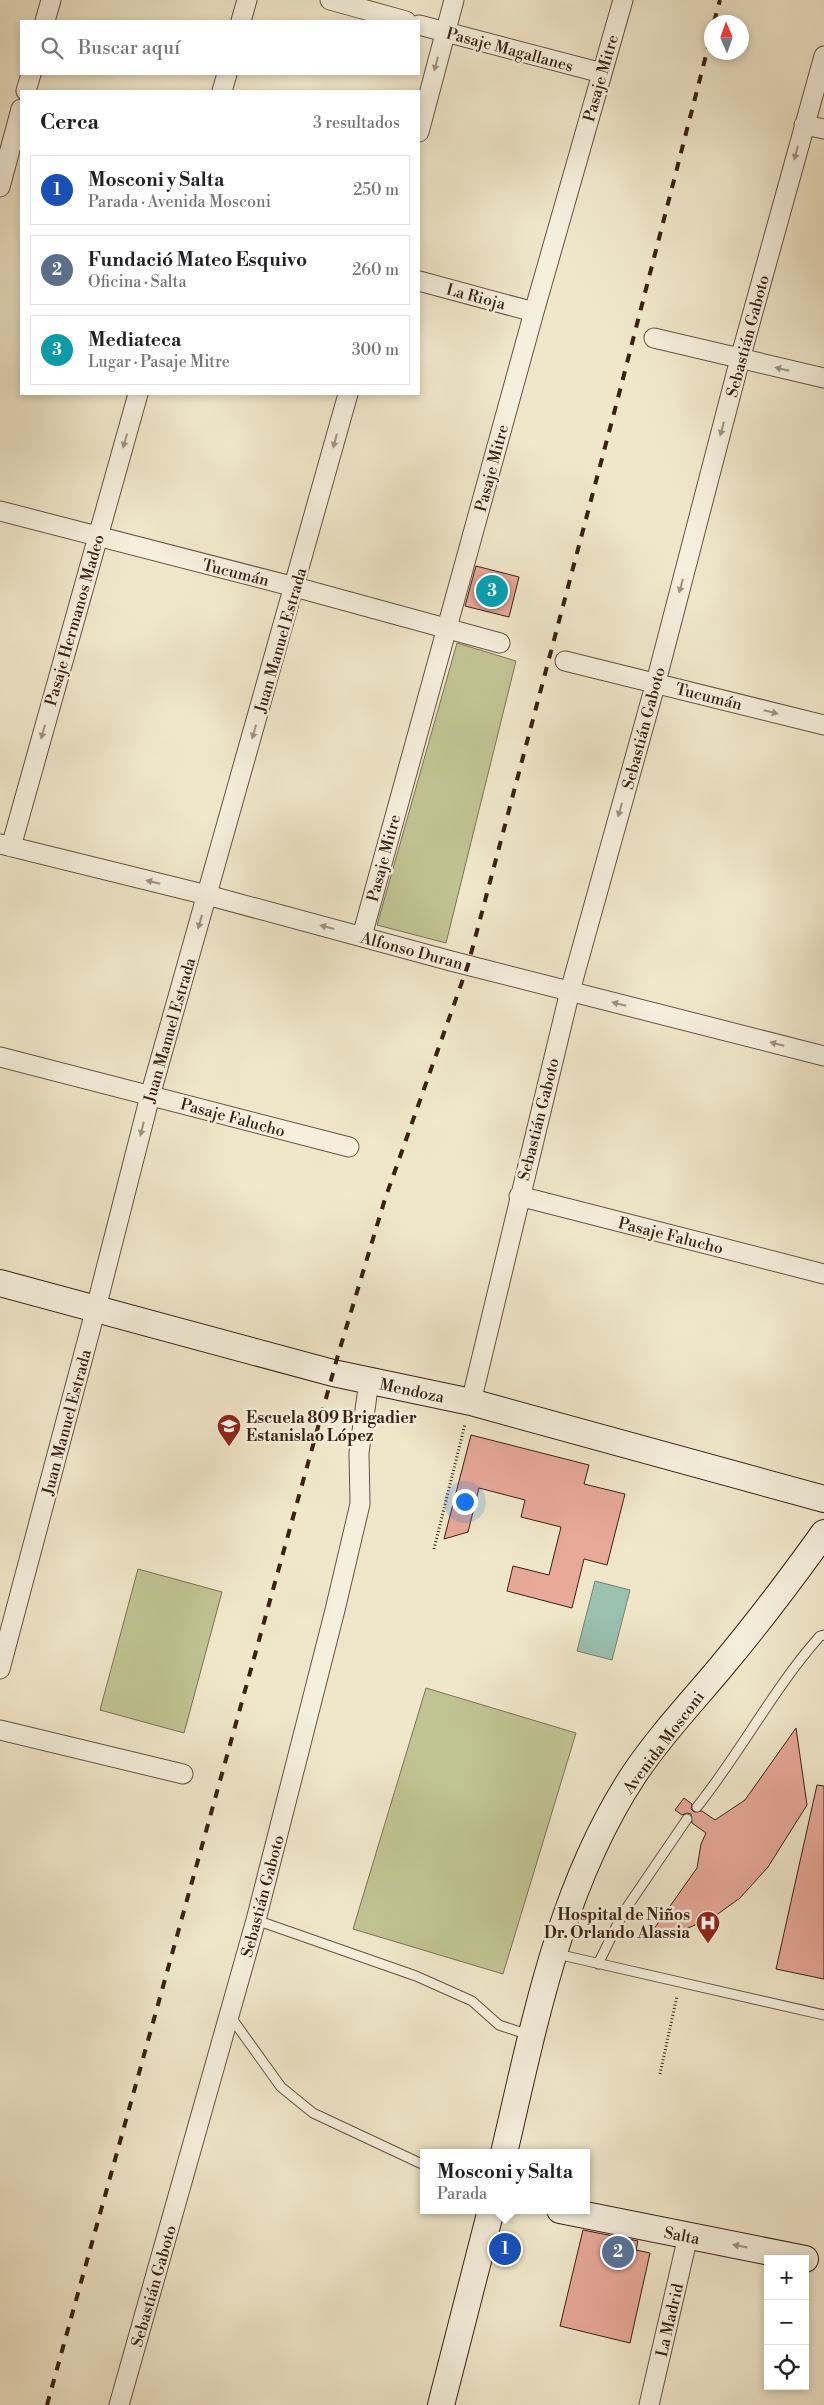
<!DOCTYPE html>
<html lang="es">
<head>
<meta charset="utf-8">
<style>
  body { margin:0; font-family:"Libre Bodoni",serif; background:#f6f6f6; color:#202124 }
  .controls { position:absolute; right:15px; bottom:15px; display:grid; overflow:hidden; border-radius:0px; box-shadow:0 2px 8px #0003 }
  .controls button { width:45px; height:45px; display:grid; place-items:center; padding:0; border:0; border-bottom:1px solid #e0e0e0; background:#fff; color:#202124; font:25px sans-serif }
  .compass { position:absolute; left:704px; top:15px; width:45px; height:45px; border-radius:50%; background:#fff; box-shadow:0 2px 8px #0003; rotate:358deg }
  .you { position:absolute; left:464px; top:1501px; width:18px; height:18px; margin:-12px; border:4px solid #fff; border-radius:50%; background:#1a73e8; box-shadow:0 0 0 8px #1a73e833 }
  .badge { display:grid; place-items:center; width:32px; height:32px; border-radius:50%; background:#db2777; color:#fff; font-size:16px; font-weight:700 }
  .pin { position:absolute; translate:-50% -50%; border:2px solid #fff; box-shadow:0 1px 5px #0006 }
  .popup { position:absolute; left:420px; top:2149px; width:170px; height:65px; box-sizing:border-box; display:grid; place-content:center; border-radius:0px; background:#fff; filter:drop-shadow(0 1px 4px #0005); font-size:16px; white-space:nowrap; color:#757577 }
  .popup b { font-size:19px; color:#202124 }
  .popup::after { content:''; position:absolute; left:50%; top:100%; margin-left:-10px; border:10px solid transparent; border-top-color:#fff }
  .list { margin:0; padding:0; list-style:none }
  h2 { display:flex; justify-content:space-between; align-items:center; height:65px; margin:0; padding:0 20px; font-size:21px }
  h2 small { font-size:16px; font-weight:400; color:#757577 }
  .list li { display:grid; grid-template-columns:32px 1fr auto; gap:15px; align-items:center; box-sizing:border-box; height:70px; margin:0 10px 10px; padding:0 10px; border:1px solid #e0e0e0; border-radius:0px }
  .list b { display:block; font-size:19px; white-space:nowrap }
  .list p { margin:0; font-size:16px; white-space:nowrap; color:#757577 }
  .list em { font-size:16px; font-style:normal; color:#757577 }
  .icon { flex:none; width:28px; height:28px; fill:none; stroke:currentColor; stroke-width:2; stroke-linecap:round; stroke-linejoin:round }
  .map { position:relative; flex:none; width:824px; height:2405px; overflow:hidden }
  .search { position:absolute; background:#fff; box-shadow:0 2px 8px #0003; left:20px; top:20px; width:400px; height:55px; display:flex; align-items:center; gap:12px; box-sizing:border-box; padding:0 18px; border-radius:0px; color:#757577; font-size:19px }
  .panel { position:absolute; background:#fff; box-shadow:0 2px 8px #0003; left:20px; top:90px; width:400px; height:305px; border-radius:0px }
  .map>svg:first-child { display:block }
</style>
</head>
<body>
<div class="map">
<svg width="824" height="2405" viewBox="0 0 824 2405">
  <rect width="100%" height="100%" fill="#f0e7ca"/>
  <filter id="stains"><feTurbulence type="fractalNoise" baseFrequency=".004" numOctaves="4"/><feColorMatrix values="0 0 0 0 .2 0 0 0 0 .09 0 0 0 0 .02 0 0 0 .5 -.17"/></filter>
  <radialGradient id="worn" r=".72"><stop offset=".6" stop-color="#630" stop-opacity="0"/><stop offset="1" stop-color="#630" stop-opacity=".3"/></radialGradient>
  <!-- green -->
  <path fill="#c0c492" stroke="#7d7254" d="M457,643L516,661L446,943L377,925Z
    M138,1569L222,1592L184,1733L100,1710Z
    M426,1688L576,1733L503,1974L353,1929Z"/>
  <!-- water -->
  <path fill="#9bc1b1" stroke="#748173" d="M595,1581L630,1590L612,1660L577,1651Z"/>
  <!-- building -->
  <path fill="#e8a999" stroke="#3a2115" d="M476,566L519,577L509,617L465,606Z
    M471,1435L589,1465L584,1484L625,1494L607,1565L584,1559L572,1608L507,1591L513,1566L549,1575L561,1527L521,1517L525,1500L479,1488L468,1532L444,1539Z
    M796,1728L807,1805L768,1867L740,1898L715,1916L686,1929L646,1940L697,1868L701,1844L706,1833L692,1823L691,1814L687,1813L682,1815L675,1810L684,1798L692,1804L691,1809L694,1812L702,1811L715,1820L745,1800Z
    M817,1785L824,1786V1979L776,1969Z
    M583,2230L638,2241L636,2250L650,2253L630,2343L560,2326Z"/>
  <g fill="none" stroke-linecap="round" stroke-linejoin="round">
    <defs>
      <path id="lane" d="M697,1807C741,1752 773,1689 820,1636L824,1635
        M256,1920L416,1976L472,2001L499,2025L529,2035
        M557,1954L824,2015
        M598,1964L623,1913L687,1819
        M230,2016L281,2087L313,2113L424,2165"/>
      <path id="street" d="M330,0L406,21
        M45,21L51,0
        M241,21L247,0
        M419,25L602,73
        M26,91L31,74
        M222,91L227,74
        M804,125L824,129
        M419,132L454,0
        M0,187L21,109
        M419,281L534,312
        M654,338L824,378
        M0,511L295,587L500,643
        M565,661L824,725
        M0,844L207,895L451,961L824,1056
        M11,847L138,394
        M362,936L534,312L623,0
        M0,1057L349,1147
        M519,1196L824,1274
        M471,1402L570,991L656,682L740,359L824,56
        M0,1669L96,1308L150,1096L348,394
        M0,1730L183,1774
        M119,2405L256,1920L335,1610L360,1504L359,1453L369,1381
        M649,2405L688,2236"/>
      <path id="secondary" d="M0,1283L333,1373L471,1402L824,1499
        M504,2153C534,2025 560,1887 633,1776C658,1738 691,1703 721,1667C757,1624 791,1579 824,1533
        M560,2210L805,2259
        M441,2405L491,2210"/>
    </defs>
    <!-- lane casing -->
    <use href="#lane" stroke="#685242" stroke-width="11"/>
    <!-- street casing -->
    <use href="#street" stroke="#685242" stroke-width="21"/>
    <!-- secondary casing -->
    <use href="#secondary" stroke="#3a2115" stroke-width="28"/>
    <!-- path -->
    <path stroke="#3a2115" stroke-width="3" stroke-dasharray="1 2.5" stroke-linecap="butt" d="M434,1549L465,1424
      M660,2074L677,1996"/>
    <!-- lane -->
    <use href="#lane" stroke="#f5efdd" stroke-width="9"/>
    <!-- street -->
    <use href="#street" stroke="#f5efdd" stroke-width="19"/>
    <!-- secondary -->
    <use href="#secondary" stroke="#f5efdd" stroke-width="26"/>
    <!-- rail -->
    <path stroke="#3a2115" stroke-width="4" stroke-dasharray="9 9" stroke-linecap="butt" d="M714,22L720,0
      M47,2405L338,1355L385,1199L468,965L618,398L712,32"/>
  </g>
  <!-- one-way arrows -->
  <defs><path id="oneway-solid" d="M-6-.8H1V-3.2L6.5 0L1 3.2V.8H-6Z" transform="scale(1.25)"/></defs>
  <g fill="#a19283">
    <use href="#oneway-solid" transform="translate(436 64) rotate(105)"/>
    <use href="#oneway-solid" transform="translate(796 153) rotate(105)"/>
    <use href="#oneway-solid" transform="translate(782 369) rotate(-167)"/>
    <use href="#oneway-solid" transform="translate(722 429) rotate(105)"/>
    <use href="#oneway-solid" transform="translate(125 441) rotate(106)"/>
    <use href="#oneway-solid" transform="translate(335 441) rotate(105)"/>
    <use href="#oneway-solid" transform="translate(681 586) rotate(105)"/>
    <use href="#oneway-solid" transform="translate(771 712) rotate(14)"/>
    <use href="#oneway-solid" transform="translate(43 732) rotate(106)"/>
    <use href="#oneway-solid" transform="translate(254 732) rotate(106)"/>
    <use href="#oneway-solid" transform="translate(620 810) rotate(106)"/>
    <use href="#oneway-solid" transform="translate(153 882) rotate(-166)"/>
    <use href="#oneway-solid" transform="translate(200 922) rotate(106)"/>
    <use href="#oneway-solid" transform="translate(327 927) rotate(-165)"/>
    <use href="#oneway-solid" transform="translate(619 1004) rotate(-166)"/>
    <use href="#oneway-solid" transform="translate(777 1044) rotate(-166)"/>
    <use href="#oneway-solid" transform="translate(142 1129) rotate(104)"/>
    <use href="#oneway-solid" transform="translate(740 2246) rotate(-169)"/>
  </g>
  <!-- icons -->
  <defs>
    <symbol id="school-pin" viewBox="-11 -11 22 30"><path d="M0 17L-7.5 6A9.5 9.5 0 1 1 7.5 6Z" fill="#8f2418" stroke="#f5efdd"/><path d="M0-5L7-2L0 1L-7-2ZM-4 1L0 2.5L4 1V4Q0 6-4 4Z" fill="#fff"/></symbol>
    <symbol id="hospital-pin" viewBox="-11 -11 22 30"><path d="M0 17L-7.5 6A9.5 9.5 0 1 1 7.5 6Z" fill="#8f2418" stroke="#f5efdd"/><path d="M-5-5h3v3.5h4V-5h3V5h-3V1.5h-4V5h-3Z" fill="#fff"/></symbol>
  </defs>
  <g fill-rule="evenodd">
    <use href="#school-pin" x="215" y="1412" width="28" height="38"/>
    <use href="#hospital-pin" x="694" y="1909" width="28" height="38"/>
  </g>
  <g text-anchor="middle" stroke-width="5" stroke-linejoin="round" paint-order="stroke">
    <!-- street labels -->
    <g font-size="16" fill="#3a2115" stroke="#f5efdd">
      <text transform="translate(510 49) rotate(15)" y="6">Pasaje Magallanes</text>
      <text transform="translate(600 78) rotate(-74)" y="6">Pasaje Mitre</text>
      <text transform="translate(476 296) rotate(15)" y="6">La Rioja</text>
      <text transform="translate(747 336) rotate(-75)" y="6">Sebastián Gaboto</text>
      <text transform="translate(491 468) rotate(-75)" y="6">Pasaje Mitre</text>
      <text transform="translate(236 572) rotate(14)" y="6">Tucumán</text>
      <text transform="translate(74 620) rotate(-74)" y="6">Pasaje Hermanos Madeo</text>
      <text transform="translate(280 640) rotate(-74)" y="6">Juan Manuel Estrada</text>
      <text transform="translate(709 696) rotate(14)" y="6">Tucumán</text>
      <text transform="translate(643 728) rotate(-75)" y="6">Sebastián Gaboto</text>
      <text transform="translate(383 858) rotate(-75)" y="6">Pasaje Mitre</text>
      <text transform="translate(412 950) rotate(15)" y="6">Alfonso Duran</text>
      <text transform="translate(169 1030) rotate(-74)" y="6">Juan Manuel Estrada</text>
      <text transform="translate(233 1117) rotate(15)" y="6">Pasaje Falucho</text>
      <text transform="translate(538 1119) rotate(-76)" y="6">Sebastián Gaboto</text>
      <text transform="translate(671 1235) rotate(14)" y="6">Pasaje Falucho</text>
      <text transform="translate(412 1390) rotate(12)" y="6">Mendoza</text>
      <text transform="translate(66 1422) rotate(-75)" y="6">Juan Manuel Estrada</text>
      <text transform="translate(663 1742) rotate(-53)" y="6">Avenida Mosconi</text>
      <text transform="translate(262 1896) rotate(-75)" y="6">Sebastián Gaboto</text>
      <text transform="translate(682 2235) rotate(11)" y="6">Salta</text>
      <text transform="translate(153 2286) rotate(-74)" y="6">Sebastián Gaboto</text>
      <text transform="translate(669 2320) rotate(-77)" y="6">La Madrid</text>
    </g>
    <!-- poi labels -->
    <g font-size="16" font-weight="bold" fill="#3a2115" stroke="#f5efdd" text-anchor="start">
      <text x="246" y="1423">Escuela 809 Brigadier<tspan x="246" dy="18">Estanislao López</tspan></text>
      <text x="690" y="1920" text-anchor="end">Hospital de Niños<tspan x="690" dy="18">Dr. Orlando Alassia</tspan></text>
    </g>
  </g>
  <rect width="100%" height="100%" filter="url(#stains)"/>
  <rect width="100%" height="100%" fill="url(#worn)"/>
</svg>
<div class="controls">
<button>+</button>
<button>−</button>
<button><svg class="icon" aria-label="locate" viewBox="0 0 24 24"><circle cx="12" cy="12" r="6"/><path d="M12 2v4M12 18v4M2 12h4M18 12h4"/></svg></button>
</div>
<svg class="compass" viewBox="-18 -18 36 36"><path d="M0-13l5 13h-10z" fill="#e53935"/><path d="M0 13l5-13h-10z" fill="#757577"/></svg>
<div class="you"></div>
<div class="pin badge" style="left:505px;top:2249px;background:#1a4fb4">1</div>
<div class="popup"><b>Mosconi y Salta</b>Parada</div>
<div class="pin badge" style="left:618px;top:2252px;background:#5c6f8a">2</div>
<div class="pin badge" style="left:492px;top:591px;background:#0f9aa8">3</div>
<div class="search"><svg class="icon" aria-label="search" viewBox="0 0 24 24"><circle cx="10" cy="10" r="6"/><path d="M15 15l6 6"/></svg>Buscar aquí</div>
<section class="panel">
<h2>Cerca<small>3 resultados</small></h2>
<ul class="list">
<li><span class="badge" style="background:#1a4fb4">1</span><div><b>Mosconi y Salta</b><p>Parada · Avenida Mosconi</p></div><em>250 m</em></li>
<li><span class="badge" style="background:#5c6f8a">2</span><div><b>Fundació Mateo Esquivo</b><p>Oficina · Salta</p></div><em>260 m</em></li>
<li><span class="badge" style="background:#0f9aa8">3</span><div><b>Mediateca</b><p>Lugar · Pasaje Mitre</p></div><em>300 m</em></li>
</ul>
</section>
</div>
</body>
</html>
